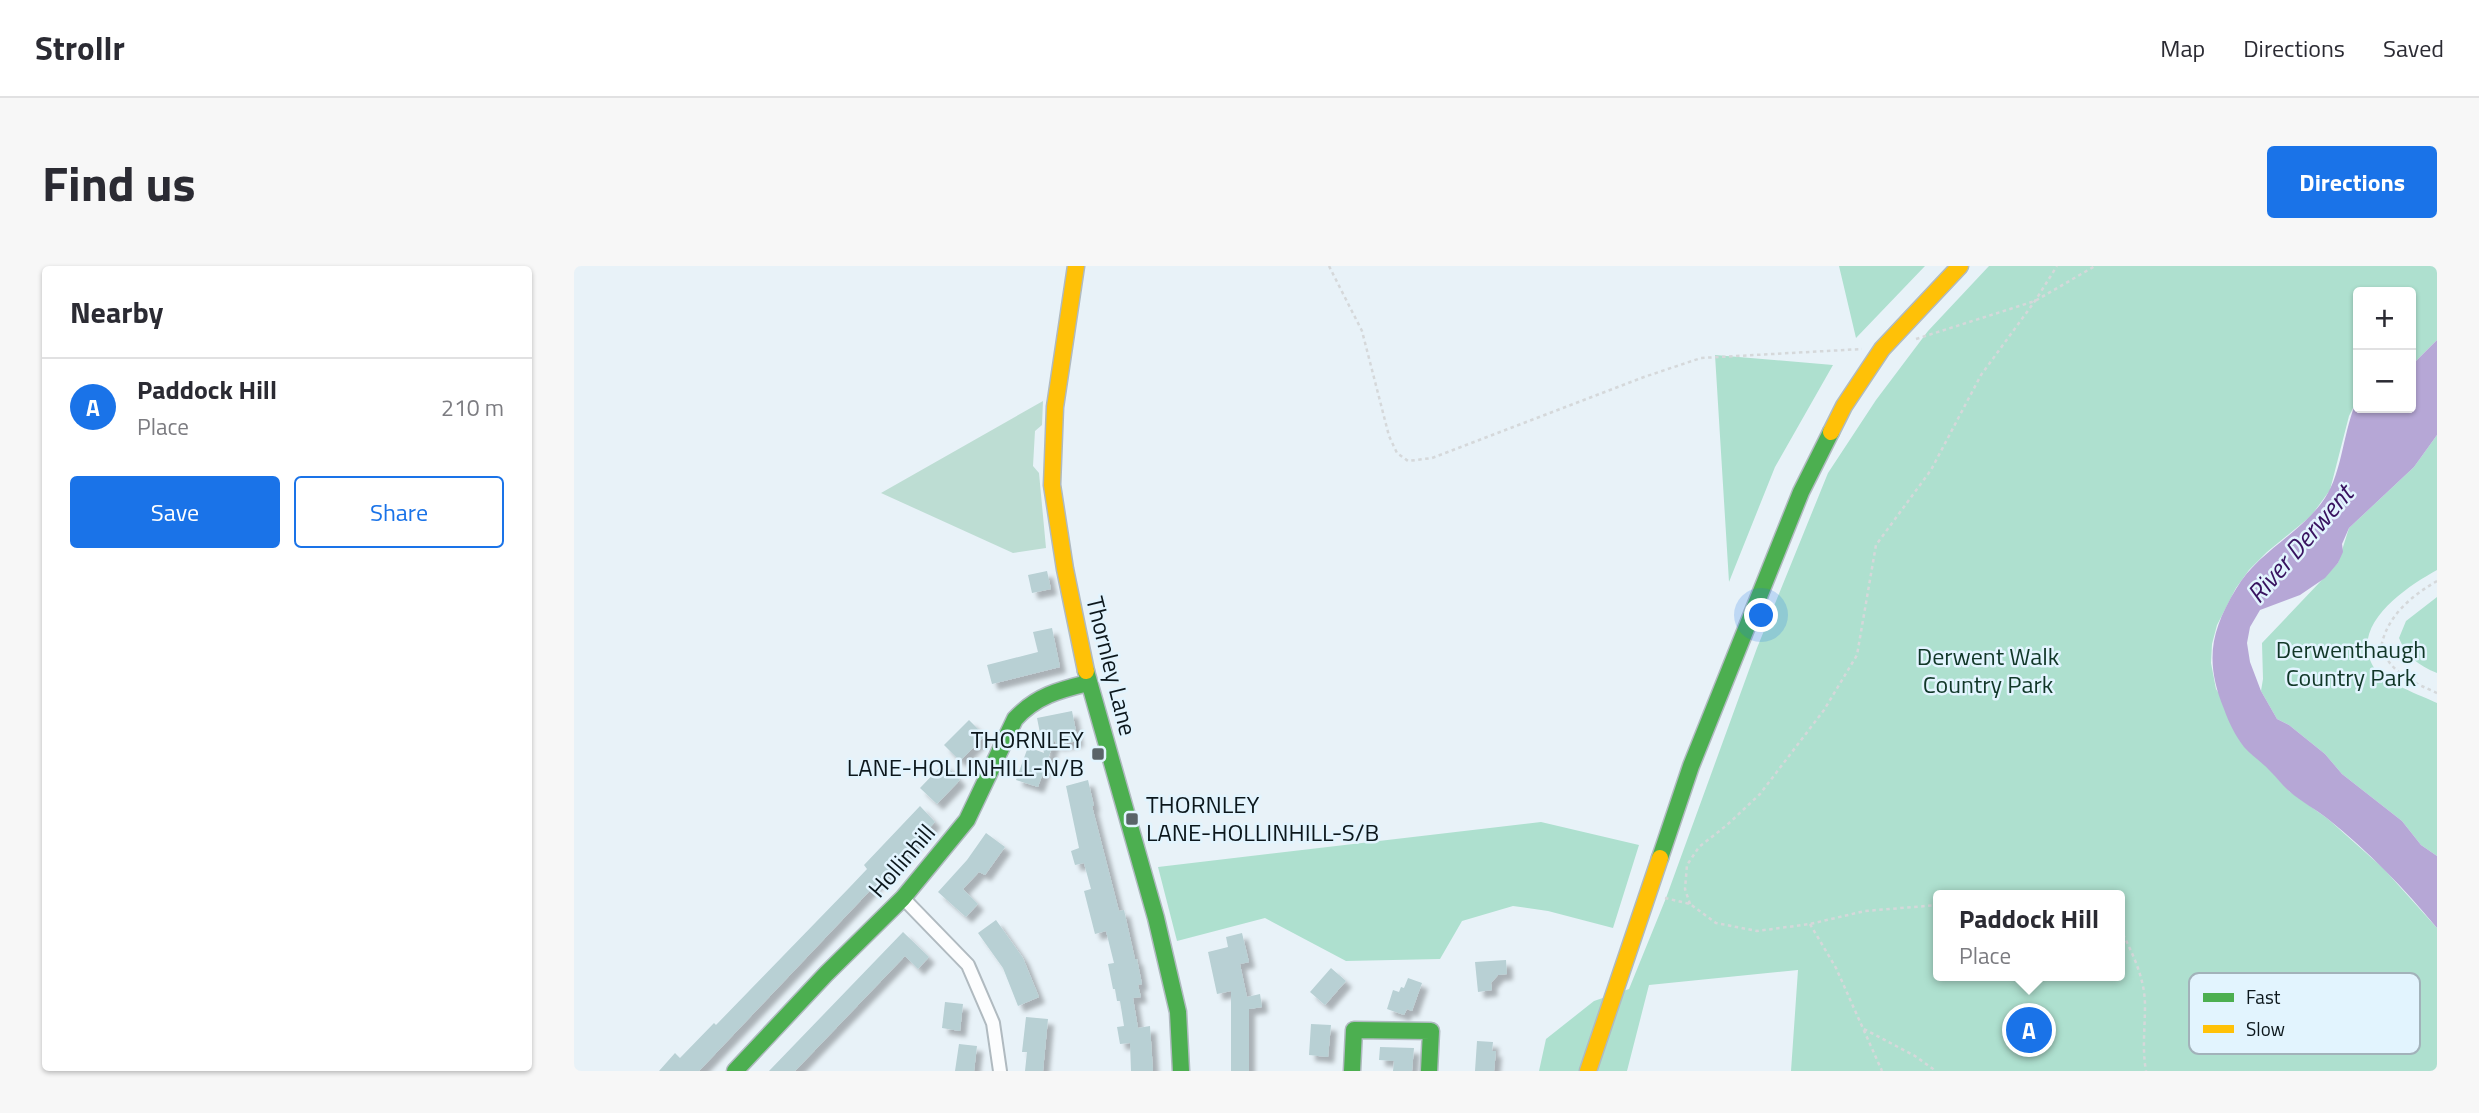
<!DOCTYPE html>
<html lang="en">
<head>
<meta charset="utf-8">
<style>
  body { margin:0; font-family:"Titillium Web",sans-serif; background:#f7f7f7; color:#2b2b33 }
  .controls { position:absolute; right:21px; top:21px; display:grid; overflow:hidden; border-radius:7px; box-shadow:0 2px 5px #0004 }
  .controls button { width:63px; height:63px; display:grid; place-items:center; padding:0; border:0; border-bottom:2px solid #e1e1e2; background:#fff; color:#2b2b33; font:35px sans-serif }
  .you { position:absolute; left:1188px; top:350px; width:24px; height:24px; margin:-18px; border:5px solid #fff; border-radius:50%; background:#1a73e8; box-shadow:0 0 0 10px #1a73e833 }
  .badge { display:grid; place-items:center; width:46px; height:46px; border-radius:50%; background:#1a73e8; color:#fff; font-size:23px; font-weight:700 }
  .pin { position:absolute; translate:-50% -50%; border:4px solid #fff; box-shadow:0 2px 7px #0006 }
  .popup { position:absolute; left:1359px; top:624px; width:192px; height:91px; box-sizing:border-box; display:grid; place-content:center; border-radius:7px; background:#fff; filter:drop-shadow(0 2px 5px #0005); font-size:23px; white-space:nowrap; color:#7c7c81 }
  .popup b { font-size:26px; color:#2b2b33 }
  .popup::after { content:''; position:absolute; left:50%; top:100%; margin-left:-14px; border:14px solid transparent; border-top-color:#fff }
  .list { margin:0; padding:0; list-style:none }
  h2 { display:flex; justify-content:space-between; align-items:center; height:91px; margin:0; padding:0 28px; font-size:30px }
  h2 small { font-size:23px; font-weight:400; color:#7c7c81 }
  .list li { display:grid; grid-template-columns:46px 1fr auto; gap:21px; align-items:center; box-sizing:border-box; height:98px; padding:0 28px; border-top:2px solid #e1e1e2 }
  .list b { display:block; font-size:26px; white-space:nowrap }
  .list p { margin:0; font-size:23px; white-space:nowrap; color:#7c7c81 }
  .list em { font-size:23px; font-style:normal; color:#7c7c81 }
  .actions { display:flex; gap:14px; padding:21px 28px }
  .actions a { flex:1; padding:16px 0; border:2px solid #1a73e8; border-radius:7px; text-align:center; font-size:24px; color:#1a73e8 }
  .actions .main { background:#1a73e8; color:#fff }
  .map { position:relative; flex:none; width:1863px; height:805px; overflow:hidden; border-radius:7px }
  header { display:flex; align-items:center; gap:42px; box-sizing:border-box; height:98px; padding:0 35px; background:#fff; border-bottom:2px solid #e1e1e2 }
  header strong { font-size:33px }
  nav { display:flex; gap:38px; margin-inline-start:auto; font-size:24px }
  .intro { display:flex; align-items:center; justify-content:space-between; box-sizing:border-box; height:168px; padding:0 42px }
  h1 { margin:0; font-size:49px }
  .button { padding:18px 32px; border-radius:7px; background:#1a73e8; color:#fff; font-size:24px; font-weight:700 }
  main { display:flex; gap:42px; padding:0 42px }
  aside { flex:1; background:#fff; border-radius:7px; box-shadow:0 2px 5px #0004 }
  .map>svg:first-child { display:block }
</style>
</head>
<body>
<header>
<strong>Strollr</strong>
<nav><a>Map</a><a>Directions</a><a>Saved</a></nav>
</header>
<div class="intro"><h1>Find us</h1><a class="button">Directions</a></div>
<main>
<aside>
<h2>Nearby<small></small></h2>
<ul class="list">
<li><span class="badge">A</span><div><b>Paddock Hill</b><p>Place</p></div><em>210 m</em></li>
</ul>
<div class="actions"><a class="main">Save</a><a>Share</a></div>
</aside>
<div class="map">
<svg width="1863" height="805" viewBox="0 0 1863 805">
  <defs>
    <filter id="shadow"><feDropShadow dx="6" dy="6" stdDeviation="2" flood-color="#0004"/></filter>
  </defs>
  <rect width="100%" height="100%" fill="#e8f2f8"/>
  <!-- green -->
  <path fill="#bdddd3" d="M469,135L468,159L461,165L459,200L465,207L472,282L439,287L307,227Z"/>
  <!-- forest -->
  <path fill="#aee0cf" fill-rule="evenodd" d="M1265,0H1351L1282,72Z
    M1415,0H1863V74L1837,100V26H1784V132L1775,150L1756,224L1737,250L1693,286L1675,304L1662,322L1643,359L1638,378L1637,397L1642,423L1696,504L1715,525L1754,553L1809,602L1863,662V805H1217L1224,704L1075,719L1053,805H965L972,773L1020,735L1055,723L1092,632L1183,382L1254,207L1302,134L1354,65ZM1364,629H1546V710H1364Z
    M1141,89L1259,99L1201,201L1155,316Z
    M1863,169V304C1832,321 1772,361 1801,403C1812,417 1846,429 1863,437V590L1847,579L1828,555L1768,508L1751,488L1715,459L1703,453L1687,425L1689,413L1688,377L1764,297L1775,262L1840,201Z
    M1863,331V407C1845,400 1832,390 1825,372L1832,355Z
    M967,556L1065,579L1039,662L974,645L939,640L888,655L866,693L772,695L691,652L603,675L584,601Z"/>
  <!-- water -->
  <path fill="#b6a7d6" d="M1863,74V169L1840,201L1775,262L1768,278L1769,286L1764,297L1751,312L1726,329L1686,344L1676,361L1673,377L1676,396L1687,425L1703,453L1715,459L1751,488L1768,508L1828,555L1847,579L1863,590V662C1831,623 1794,585 1754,553C1742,543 1727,536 1715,525C1709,520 1703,512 1697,506C1689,497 1678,490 1670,481C1661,469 1655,457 1650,443C1631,396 1636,366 1662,323C1684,285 1727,268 1751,232C1769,205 1769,163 1784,132V142H1837V100Z"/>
  <!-- building -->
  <path fill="#b8d0d4" filter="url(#shadow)" d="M473,305L477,323L458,327L454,309Z
    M478,362L486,401L418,418L413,399L464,386L459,366Z
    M498,445L504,475L482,479L481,473L464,521L442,514L454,481L470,487L463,452Z
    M395,454L411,470L386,495L370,479Z
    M370,497L386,514L363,538L346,522Z
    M514,514L520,540H518L545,645L550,644L561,693H563L568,718L564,719L567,731L559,732L564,762L576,760L579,805H557L556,777L546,778L543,761L550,760L546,735H543L541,723H539L534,698L540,697L532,665L521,668L510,625L517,623L510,597L501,599L497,585L505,582L492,520Z
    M346,540L361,556L125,805H85L101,787L106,792L140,757L142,759L275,622L293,603L290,599Z
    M412,567L431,581L411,609L405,606L389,623L404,638L392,651L364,626L393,594Z
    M422,654L449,692L465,731L444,740L429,702L404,667Z
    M329,666L355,691L344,703L331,690L221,805H195Z
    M668,667L675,696L666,698L673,731L686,728L688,741L675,743V805H657V725L643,728L634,686L654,681L652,671Z
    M932,694L933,708L924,709L917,717L918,724L904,726L901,696Z
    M757,702L772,715L751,739L736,726Z
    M834,712L848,717L838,745L833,743L830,749L813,743L819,724L825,726L827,721L830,722Z
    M371,736L389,738L386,765L368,762Z
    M452,751L474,753L469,805H451L453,786H448Z
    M737,758L757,759L754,791L735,789Z
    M903,775L919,776L918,785H922L920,805H901Z
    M385,778L403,780L400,805H381Z
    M806,781L840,782L838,805H819L820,795L805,794Z"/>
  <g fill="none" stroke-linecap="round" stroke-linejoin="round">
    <defs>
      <path id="street" d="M329,632L394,699L419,757L426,805"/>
      <path id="fast" d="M512,405L582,652L604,746L607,805
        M1086,592L1117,500L1227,226L1257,166
        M161,805L252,708L329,632L393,554L441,453C462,430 485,424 514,417
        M778,805L780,764L857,765L855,805"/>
      <path id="slow" d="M502,0L481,141L478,219L491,303L512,405
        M1257,166L1270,140L1308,83L1386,0
        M1014,805L1086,592"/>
    </defs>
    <!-- street casing -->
    <use href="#street" stroke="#b0bac0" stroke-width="16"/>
    <!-- fast casing -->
    <use href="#fast" stroke="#b0bac0" stroke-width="19"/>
    <!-- slow casing -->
    <use href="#slow" stroke="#b0bac0" stroke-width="19"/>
    <!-- path -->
    <path stroke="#d5d8da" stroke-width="2.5" stroke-dasharray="3.5 3.5" stroke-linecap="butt" d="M755,0L788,65L815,170L823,187L834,195L858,192L1070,111L1127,92L1288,83
      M1342,73L1461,35L1521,0
      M1863,315C1837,330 1812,351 1807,382C1818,408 1839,416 1863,427
      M1471,629L1502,627L1508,629
      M1091,632L1116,638L1142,657L1183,665L1236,658L1291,645L1364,639
      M1116,638L1111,623L1113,599L1125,581L1153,559L1186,528L1250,444L1283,389L1302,279L1357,204L1407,109L1461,35L1483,0
      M1236,658L1262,702L1308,805
      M1546,662C1558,687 1571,711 1571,740C1571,762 1568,782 1572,805
      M1290,763L1341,790L1362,805"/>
    <!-- street -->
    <use href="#street" stroke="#fcfdfe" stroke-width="12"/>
    <!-- fast -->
    <use href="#fast" stroke="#4caf50" stroke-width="16"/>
    <!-- slow -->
    <use href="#slow" stroke="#ffc107" stroke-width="16"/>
  </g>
  <!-- markers -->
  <g fill="#596469" stroke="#e2f4fe" stroke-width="2.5">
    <rect x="517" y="481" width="14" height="14" rx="3.5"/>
    <rect x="551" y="546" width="14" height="14" rx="3.5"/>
  </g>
  <g text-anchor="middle" stroke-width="5" stroke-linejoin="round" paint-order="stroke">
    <!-- park labels -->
    <g font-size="24" fill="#113728" stroke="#e2f4fe">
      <text x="1777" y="392">Derwenthaugh<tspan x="1777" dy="28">Country Park</tspan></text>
      <text x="1414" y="399">Derwent Walk<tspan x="1414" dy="28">Country Park</tspan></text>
    </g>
    <!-- street labels -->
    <g font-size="24" fill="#0c171c" stroke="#e2f4fe">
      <text transform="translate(537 400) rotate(76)" y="8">Thornley Lane</text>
      <text transform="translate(328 595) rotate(-49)" y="8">Hollinhill</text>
    </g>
    <!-- poi labels -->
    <g font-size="24" fill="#0c171c" stroke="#e2f4fe" text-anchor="end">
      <text x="510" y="482">THORNLEY<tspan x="510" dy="28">LANE-HOLLINHILL-N/B</tspan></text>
      <text x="572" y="547" text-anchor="start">THORNLEY<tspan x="572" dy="28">LANE-HOLLINHILL-S/B</tspan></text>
    </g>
    <!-- water labels -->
    <g font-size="26" font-style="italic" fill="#38125f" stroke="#e2f4fe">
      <text transform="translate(1726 278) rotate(-49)" y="9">River Derwent</text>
    </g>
  </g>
  <!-- legend -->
  <rect x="1615" y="707" width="231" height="81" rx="10" fill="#e2f4fe" stroke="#a2b2ba" stroke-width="2"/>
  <rect x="1629" y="727" width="31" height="9" fill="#4caf50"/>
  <rect x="1629" y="759" width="31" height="8" fill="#ffc107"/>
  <g font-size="19" fill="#0c171c">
    <text x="1672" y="738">Fast</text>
    <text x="1672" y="770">Slow</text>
  </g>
</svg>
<div class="controls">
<button>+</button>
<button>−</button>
</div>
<div class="you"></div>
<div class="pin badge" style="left:1455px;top:764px">A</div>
<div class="popup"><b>Paddock Hill</b>Place</div>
</div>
</main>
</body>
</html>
